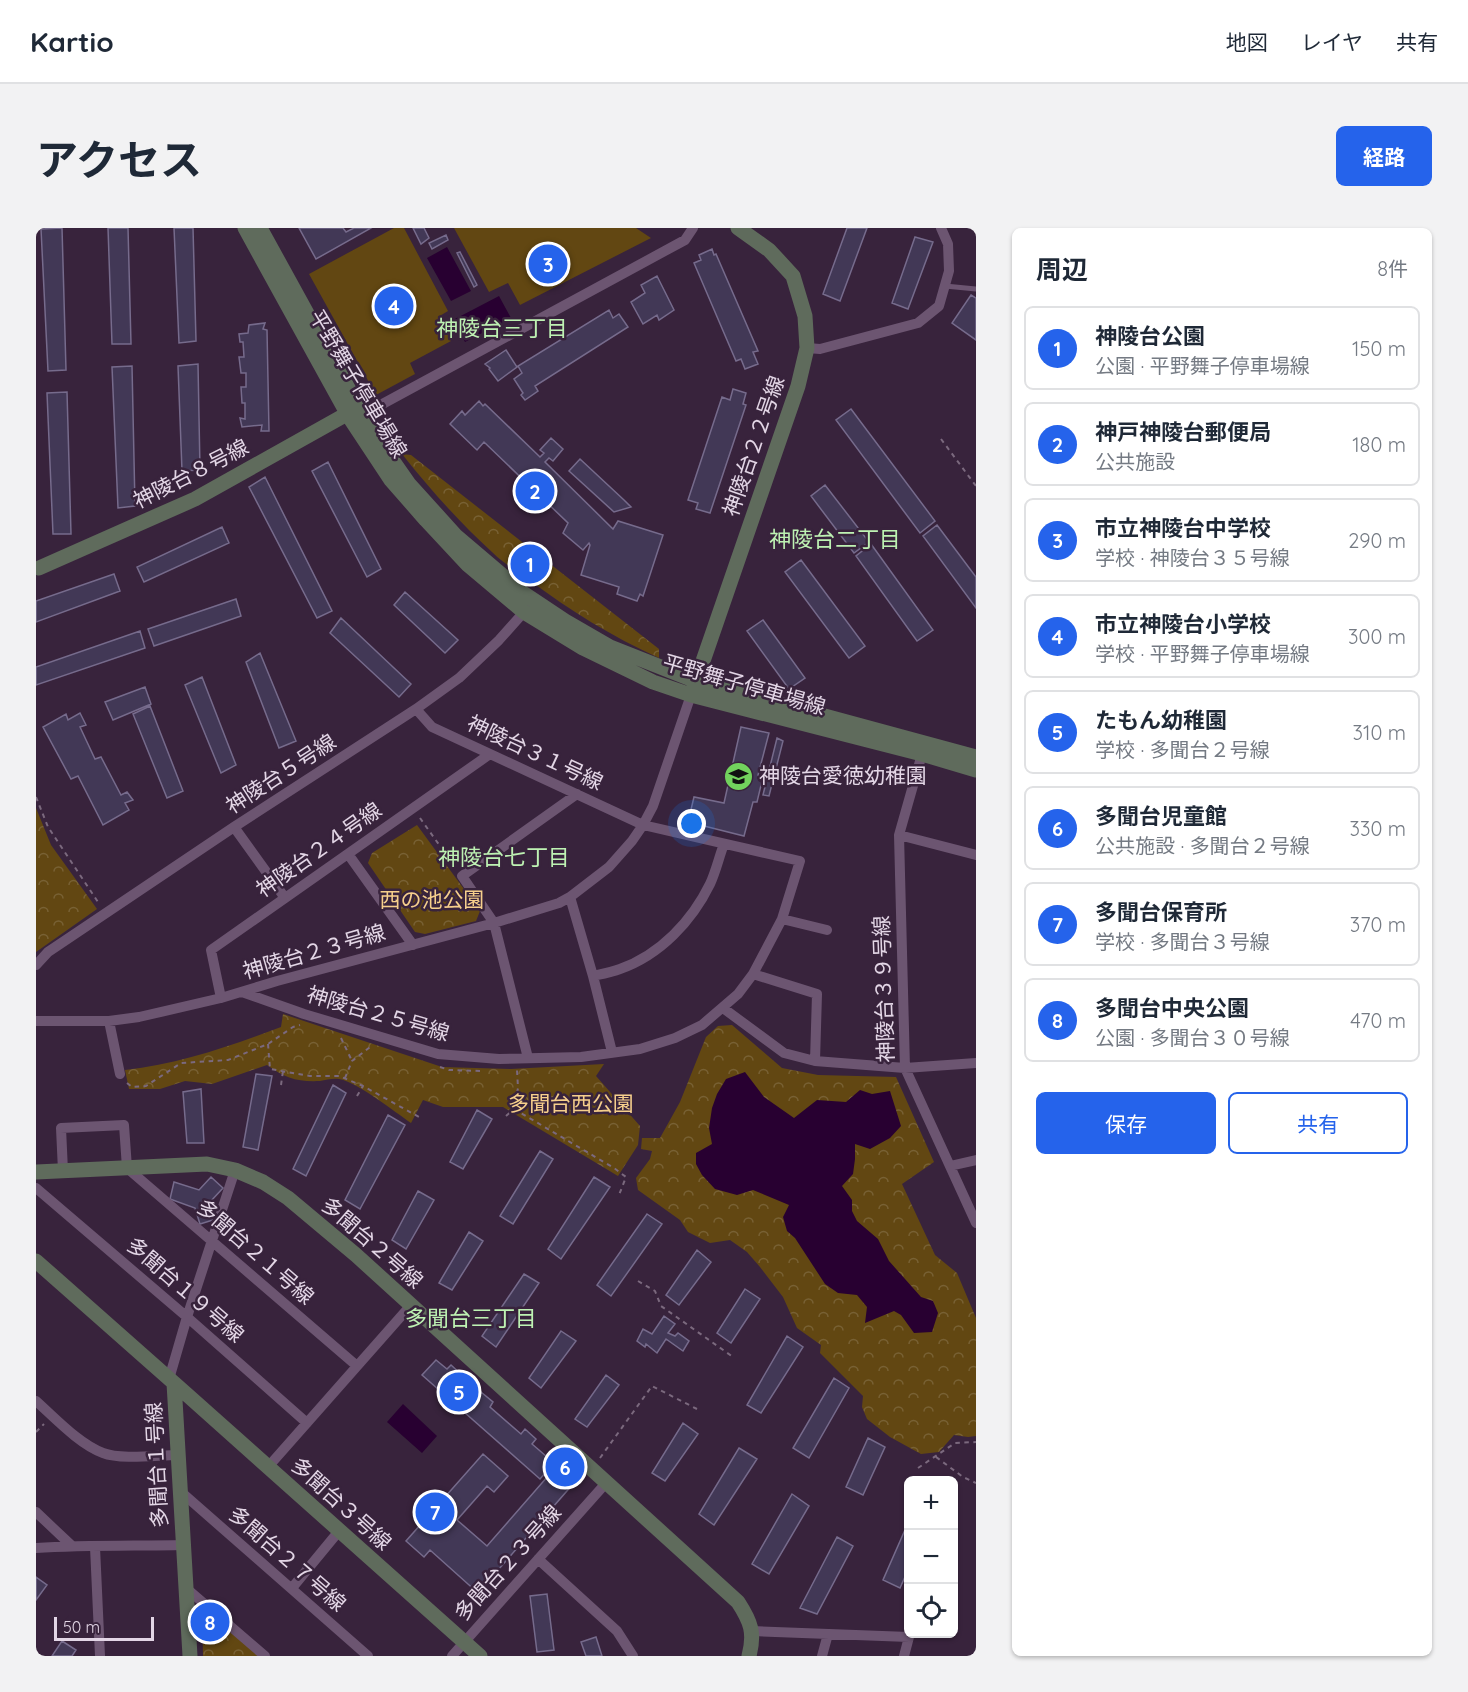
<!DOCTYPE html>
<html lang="ja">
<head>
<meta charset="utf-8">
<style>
  body { margin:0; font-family:Quicksand,"Noto Sans JP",sans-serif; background:#f2f2f3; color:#1f2937 }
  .controls { position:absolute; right:18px; bottom:18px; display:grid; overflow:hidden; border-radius:9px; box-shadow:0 2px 4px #0004 }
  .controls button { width:54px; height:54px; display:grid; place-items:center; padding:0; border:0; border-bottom:2px solid #e0e1e3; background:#fff; color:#1f2937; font:30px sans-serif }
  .scale { position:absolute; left:18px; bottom:15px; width:100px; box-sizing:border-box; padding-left:6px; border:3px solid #e3d6e6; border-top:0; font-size:16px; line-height:21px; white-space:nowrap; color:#e3d6e6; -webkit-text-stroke:4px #38233c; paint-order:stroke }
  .you { position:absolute; left:656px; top:596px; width:21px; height:21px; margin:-15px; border:4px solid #fff; border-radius:50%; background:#1a73e8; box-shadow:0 0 0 9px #1a73e833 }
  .badge { display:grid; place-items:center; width:39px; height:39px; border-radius:50%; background:#2563eb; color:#fff; font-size:20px; font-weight:700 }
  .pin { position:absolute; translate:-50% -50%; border:3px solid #fff; box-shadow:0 2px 6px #0006 }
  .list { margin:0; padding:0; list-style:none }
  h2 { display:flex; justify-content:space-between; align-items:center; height:78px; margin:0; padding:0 24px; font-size:26px }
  h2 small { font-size:20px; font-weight:400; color:#747a83 }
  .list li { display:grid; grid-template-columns:39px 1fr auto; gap:18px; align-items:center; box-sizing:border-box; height:84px; margin:0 12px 12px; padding:0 12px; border:2px solid #e0e1e3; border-radius:9px }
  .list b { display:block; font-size:22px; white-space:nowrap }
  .list p { margin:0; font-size:20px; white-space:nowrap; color:#747a83 }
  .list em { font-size:20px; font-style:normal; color:#747a83 }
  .actions { display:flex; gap:12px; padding:18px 24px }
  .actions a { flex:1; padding:14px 0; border:2px solid #2563eb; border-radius:9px; text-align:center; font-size:21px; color:#2563eb }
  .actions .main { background:#2563eb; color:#fff }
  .icon { flex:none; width:33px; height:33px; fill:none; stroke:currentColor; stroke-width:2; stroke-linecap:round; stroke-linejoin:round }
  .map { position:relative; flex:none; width:940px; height:1428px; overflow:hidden; border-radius:9px }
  header { display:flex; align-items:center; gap:36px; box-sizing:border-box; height:84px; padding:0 30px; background:#fff; border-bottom:2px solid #e0e1e3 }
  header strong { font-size:28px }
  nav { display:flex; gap:33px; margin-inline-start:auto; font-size:21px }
  .intro { display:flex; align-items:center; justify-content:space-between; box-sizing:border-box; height:144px; padding:0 36px }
  h1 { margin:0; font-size:42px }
  .button { padding:15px 27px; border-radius:9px; background:#2563eb; color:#fff; font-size:21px; font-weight:700 }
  main { display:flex; gap:36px; padding:0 36px }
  aside { flex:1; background:#fff; border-radius:9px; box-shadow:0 2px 4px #0004 }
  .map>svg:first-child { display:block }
</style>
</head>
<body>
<header>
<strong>Kartio</strong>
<nav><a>地図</a><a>レイヤ</a><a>共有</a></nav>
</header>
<div class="intro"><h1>アクセス</h1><a class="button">経路</a></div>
<main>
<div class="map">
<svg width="940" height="1428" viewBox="0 0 940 1428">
  <defs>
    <pattern id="forest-crowns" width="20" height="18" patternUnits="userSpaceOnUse" patternTransform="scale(1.5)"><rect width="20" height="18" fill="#624712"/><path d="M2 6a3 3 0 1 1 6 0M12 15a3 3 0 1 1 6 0" fill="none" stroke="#786134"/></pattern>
  </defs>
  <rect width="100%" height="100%" fill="#38233c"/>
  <!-- grass -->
  <path fill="#624712" d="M358,0H368L412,83L402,89L415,113L374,135L379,146L340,167L273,46Z
    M418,0H600L615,10L484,77L472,55L453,64Z"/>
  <!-- forest -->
  <path fill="url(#forest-crowns)" d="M366,226L375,227L623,421V430C575,408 535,383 493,352C481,343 467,335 456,324C423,294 394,261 366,226Z
    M0,580L15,617L61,681L0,724Z
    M381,597L444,683L440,693L389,706L379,704L332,635L336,625Z
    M247,786L406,839L475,841L568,836L560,848L604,898L602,917L582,948L467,879H407L387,872L375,895C359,884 321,854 303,851C297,850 290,852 284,853C261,854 249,850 231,837L176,856L149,853L124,861H93L89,842C143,836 194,818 245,799Z
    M696,797L746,840L782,847L860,849L898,934L866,956L899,1027L921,1045L940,1090V1208L932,1209L918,1207L903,1224L885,1226L854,1209L831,1191L826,1179L827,1168L784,1125L785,1117L761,1100L747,1069L724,1039L711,1024L694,1012L674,1015L652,1004L644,992L602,962L600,950L614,931L616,923L605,921L606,910H624L644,874L670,809L682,798Z
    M166,1382L199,1407L222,1428H167Z"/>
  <!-- water -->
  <path fill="#280031" d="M411,19L435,63L415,73L391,30Z
    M463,68L475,90L429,114L417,92Z
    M709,844L728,869L758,890L781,872L810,874L824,862L836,866L854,863L865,898L854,910L834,921L819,916V931L817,946L806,958L816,972V983L821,993L842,1011L853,1033L885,1069L897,1073L902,1085L896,1104L878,1105L865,1087L858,1083L829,1095L831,1079L821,1067L802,1065L789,1056L759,1010L751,1003L747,989L753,977L717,962L701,967L679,961L666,947L660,936V925L676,916L673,900L676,880L681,866L690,851Z
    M367,1176L401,1208L386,1225L351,1194Z"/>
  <!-- building -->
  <path fill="#423856" stroke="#766b8c" stroke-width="1.5" d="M26,0L30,142L12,143L5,1Z
    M72,0H92L95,116H76Z
    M138,0H157L160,113L143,115Z
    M263,0H307L310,4L318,0H335L280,31Z
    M377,0H388L393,10L385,16Z
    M811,0H831L804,73L787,66Z
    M410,7L412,12L396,21L393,15Z
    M879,9L897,14L872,81L856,75Z
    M676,21L678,27L680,26L722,123L717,124L722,136L709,141L705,131L700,133L658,35L665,32L663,27Z
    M424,24L441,57L438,59L421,25Z
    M621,48L638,82L623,92L621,87L607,96L595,74L609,65L605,57Z
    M935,67L940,70V112L916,95Z
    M573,82L577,90L583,86L592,99L499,158L502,163L489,172L485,167L487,165L478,151L486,145L482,138Z
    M229,95L227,101L231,102L233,203H225L226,197L206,199L204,190L209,191V175H206L205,159H210V145H205L203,129H208L207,114H204L203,106L212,105L213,97Z
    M470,122L481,139L462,153L453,141L454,140L449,136Z
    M162,136L164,242L146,243L142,138Z
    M96,138L99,278L82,280L76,139Z
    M697,161L710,165L707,176L710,177L674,285L660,281L662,275L652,272L686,169L694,172Z
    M31,164L35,306H17L11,165Z
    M443,173L447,178L449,176L504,229L508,225L504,222L515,210L527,221L517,233L513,230L509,234L577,301L582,293L627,307L607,368L604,366L601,373L581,366L583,359L545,347L554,317L553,315L547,322L527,305L532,295L448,214L441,222L414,196L426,183L429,187Z
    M815,181L899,293L884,305L800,192Z
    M544,231L588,272L595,279L578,284L533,243Z
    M292,234L345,341L331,349L276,243Z
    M229,249L296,383L281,390L213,259Z
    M789,257L833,314L818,325L775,268Z
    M901,297L940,349V380L887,308Z
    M186,299L193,315L108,354L101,339Z
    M835,316L897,402L881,413L820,328Z
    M765,332L829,418L813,430L749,344Z
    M78,346L84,363L0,394V373Z
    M369,364L422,412L409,425L358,377Z
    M200,371L205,388L118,418L112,401Z
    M305,390L375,456L363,469L294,405Z
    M727,392L769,450L753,461L711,403Z
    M104,403L109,420L0,457V439Z
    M224,425L260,513L243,520L210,434Z
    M166,449L200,537L185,545L149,457Z
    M109,459L115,476L77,492L69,474Z
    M114,478L147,563L131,570L97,486Z
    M44,485L50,497L44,499L59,531L65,529L85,567L91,564L97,572L89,575L93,582L67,597L42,548L35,551L7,499L30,486L32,492Z
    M705,499L733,505L722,547L727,549L721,574H717L708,608L652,594L658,569L688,575Z
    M741,510L747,513L733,568L727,567Z
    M220,846L236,848L222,922L207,919Z
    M297,857L310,865L270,948L257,941Z
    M165,861L168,915H151L147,864Z
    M441,882L456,891L427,941L414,934Z
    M352,887L369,897L324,981L309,972Z
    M504,923L517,931L477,996L464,988Z
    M175,949L187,960L174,974L177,992L164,996L159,980L134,971L138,954L163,962Z
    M558,949L574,959L525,1031L512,1021Z
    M382,963L398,972L370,1021L356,1012Z
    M611,986L626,996L575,1068L561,1057Z
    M433,1004L447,1013L416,1062L403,1055Z
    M661,1022L675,1034L643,1077L630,1067Z
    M488,1046L503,1055L460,1119L446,1108Z
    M709,1061L724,1071L695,1115L681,1105Z
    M628,1088L639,1096L632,1105L639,1108L642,1105L653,1113L647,1123L630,1111L621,1125L610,1116L609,1119L601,1113L607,1101L616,1106Z
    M525,1103L540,1113L505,1160L493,1150Z
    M751,1108L767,1119L725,1185L711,1177Z
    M400,1132L411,1141L415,1137L427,1148L424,1151L443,1167L445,1164L457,1174L454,1179L485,1206L489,1201L500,1211L496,1216L518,1235L504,1251L386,1147Z
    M570,1147L583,1157L551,1199L539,1191Z
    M798,1150L813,1160L773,1230L757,1220Z
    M647,1195L662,1206L629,1253L616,1245Z
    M832,1210L849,1219L827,1267L810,1259Z
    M703,1220L721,1231L678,1297L663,1286Z
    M447,1226L472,1248L458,1264L451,1258L421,1292L451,1318L519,1240L537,1256L442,1365L394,1322L388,1329L370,1313Z
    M756,1266L773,1278L733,1346L716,1336Z
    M872,1295V1342L864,1360L847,1352Z
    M801,1309L817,1318L781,1386L764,1380Z
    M0,1349L11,1357L0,1372Z
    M511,1366L518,1422L501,1424L494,1368Z
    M560,1409L566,1428H550L545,1414Z
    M26,1413L40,1422L36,1428H16Z"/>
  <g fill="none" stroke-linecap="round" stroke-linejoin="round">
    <!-- path -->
    <path stroke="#7b697e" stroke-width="2" stroke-dasharray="4.5 4.5" stroke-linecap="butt" d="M905,211L940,258
      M0,569L12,599L64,677
      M384,590L419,639
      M305,810L316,833
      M232,816L234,841L274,848H303L327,858L383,889
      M404,839L413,842L446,843
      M309,850L316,833L334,819
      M91,855L96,859L110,858L145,835L192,832L232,816L257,799L264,797
      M245,857L247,843
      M321,868L327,858
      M478,881L578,940L590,949L583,967
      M470,888L478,881L482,860L481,842
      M602,1053L619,1063L625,1078L697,1129
      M0,1204L8,1196
      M900,1229L927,1249L940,1255
      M564,1230L616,1158L661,1181
      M882,1240L919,1215L940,1214"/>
    <!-- lane -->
    <path stroke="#6c5571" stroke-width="5" d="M909,58L940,61"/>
    <!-- street -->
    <path stroke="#6c5571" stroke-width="10" d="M771,120L784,121L882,95L903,78L913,43L912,16L905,0
      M328,186L649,12L657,0
      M888,519L863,607L869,840L940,995
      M198,599L249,670
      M863,607L940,627
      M312,626L377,717
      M534,669L557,748L576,824
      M746,691L791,702
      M0,737L12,724L198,599L380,481L423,450L463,412L488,384L491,378
      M717,746L781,766L779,833
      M557,748C566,746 576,744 584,741C624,727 656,693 674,656C680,643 683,629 688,616
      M206,764L268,786L402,826L463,831L545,829L604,821L639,810L666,797L702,766L717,746L746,691L764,633L607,597L396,499L380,481
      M185,770L175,722L454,526
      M687,780L748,825L779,833L869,840L940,835
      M0,793H73L103,789L185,770L241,753L458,695L523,675L534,669L573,639L596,613L607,597L617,578L655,467
      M73,793L84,846
      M492,830L458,695L426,648L541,566
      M914,938L940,932
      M27,943L25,900L88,897L91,940L321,1138
      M0,960L151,1089L271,1195
      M133,1151L151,1089L199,942
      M0,1173C19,1190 43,1216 67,1225C85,1232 122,1227 142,1227
      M232,1239L375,1077
      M144,1263L332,1428
      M0,1284L36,1318
      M59,1319L64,1428
      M0,1320C49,1317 98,1318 147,1317
      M502,1331L581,1403L597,1428
      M150,1360L229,1428
      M256,1360L303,1303
      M716,1403L873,1409L868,1428
      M416,1428L570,1255
      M786,1428L792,1406"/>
    <!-- secondary -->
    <path stroke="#5f6b5c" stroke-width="15" d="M209,0L312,187L355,252L390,292L431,336L488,384L547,420L617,454L655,467L886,526L940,542
      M224,0L322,178L352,226L373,256L420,308L487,365L529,393L574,419L660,453L940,529
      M3,340L159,271L318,182
      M657,462L762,158L771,120L769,88L757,48L733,22L702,0
      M0,944L171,936L199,942L227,954L252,970L320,1027L702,1374C715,1394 719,1405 713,1428
      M0,1033L138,1155L154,1428
      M138,1155L444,1428"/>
  </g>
  <!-- icons -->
  <defs>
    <symbol id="school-disc" viewBox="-11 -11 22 22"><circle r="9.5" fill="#72d25d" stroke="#38233c"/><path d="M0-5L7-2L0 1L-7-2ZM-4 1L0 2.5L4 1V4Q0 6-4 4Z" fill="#111"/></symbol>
  </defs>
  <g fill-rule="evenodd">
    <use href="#school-disc" x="686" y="532" width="33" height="33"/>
  </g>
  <g text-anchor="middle" stroke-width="5" stroke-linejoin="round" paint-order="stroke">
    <!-- street labels -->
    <g font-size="21" fill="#e3d6e6" stroke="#38233c">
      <text transform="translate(322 156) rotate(59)" y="7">平野舞子停車場線</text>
      <text transform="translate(718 218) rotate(-71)" y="7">神陵台２２号線</text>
      <text transform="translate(155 246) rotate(-27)" y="7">神陵台８号線</text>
      <text transform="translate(708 457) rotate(16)" y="7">平野舞子停車場線</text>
      <text transform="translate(499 525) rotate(25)" y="7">神陵台３１号線</text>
      <text transform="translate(245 546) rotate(-33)" y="7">神陵台５号線</text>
      <text transform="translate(283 622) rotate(-35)" y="7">神陵台２４号線</text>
      <text transform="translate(278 724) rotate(-16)" y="7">神陵台２３号線</text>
      <text transform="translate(848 761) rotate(-92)" y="7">神陵台３９号線</text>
      <text transform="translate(342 786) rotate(16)" y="7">神陵台２５号線</text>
      <text transform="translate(336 1015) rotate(41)" y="7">多聞台２号線</text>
      <text transform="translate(219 1024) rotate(41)" y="7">多聞台２１号線</text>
      <text transform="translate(149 1062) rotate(41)" y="7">多聞台１９号線</text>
      <text transform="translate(121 1237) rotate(-93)" y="7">多聞台１号線</text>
      <text transform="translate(305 1276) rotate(42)" y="7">多聞台３号線</text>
      <text transform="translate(251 1331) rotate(41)" y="7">多聞台２７号線</text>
      <text transform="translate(472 1335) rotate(-48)" y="7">多聞台２３号線</text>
    </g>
    <!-- poi labels -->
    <g font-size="21" fill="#e3d6e6" stroke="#38233c" text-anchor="start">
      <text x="723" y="555">神陵台愛徳幼稚園</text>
    </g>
    <!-- park labels -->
    <g font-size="21" fill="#f6cf8c" stroke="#38233c">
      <text x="396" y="679">西の池公園</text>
      <text x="535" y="883">多聞台西公園</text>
    </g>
    <!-- neighbourhood labels -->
    <g font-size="22" fill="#bef2b3" stroke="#38233c">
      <text x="466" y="108">神陵台三丁目</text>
      <text x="799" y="319">神陵台二丁目</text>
      <text x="468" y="637">神陵台七丁目</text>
      <text x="435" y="1098">多聞台三丁目</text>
    </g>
  </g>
</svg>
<div class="controls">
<button>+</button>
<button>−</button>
<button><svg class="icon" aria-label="locate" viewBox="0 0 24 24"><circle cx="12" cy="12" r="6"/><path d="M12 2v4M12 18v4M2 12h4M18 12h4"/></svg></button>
</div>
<div class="scale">50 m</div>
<div class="you"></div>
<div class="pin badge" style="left:494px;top:336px">1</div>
<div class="pin badge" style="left:499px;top:263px">2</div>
<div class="pin badge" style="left:512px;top:36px">3</div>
<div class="pin badge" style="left:358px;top:78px">4</div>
<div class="pin badge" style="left:423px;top:1164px">5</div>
<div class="pin badge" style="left:529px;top:1239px">6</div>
<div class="pin badge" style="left:399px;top:1284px">7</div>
<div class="pin badge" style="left:174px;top:1394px">8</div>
</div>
<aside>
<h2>周辺<small>8件</small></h2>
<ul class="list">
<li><span class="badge">1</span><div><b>神陵台公園</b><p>公園 · 平野舞子停車場線</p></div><em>150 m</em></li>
<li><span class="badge">2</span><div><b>神戸神陵台郵便局</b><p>公共施設</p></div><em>180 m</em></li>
<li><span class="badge">3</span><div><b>市立神陵台中学校</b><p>学校 · 神陵台３５号線</p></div><em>290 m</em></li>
<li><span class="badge">4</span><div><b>市立神陵台小学校</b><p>学校 · 平野舞子停車場線</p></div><em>300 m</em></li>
<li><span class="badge">5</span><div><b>たもん幼稚園</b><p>学校 · 多聞台２号線</p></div><em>310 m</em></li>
<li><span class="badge">6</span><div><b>多聞台児童館</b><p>公共施設 · 多聞台２号線</p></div><em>330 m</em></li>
<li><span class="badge">7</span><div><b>多聞台保育所</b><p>学校 · 多聞台３号線</p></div><em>370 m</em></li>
<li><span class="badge">8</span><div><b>多聞台中央公園</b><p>公園 · 多聞台３０号線</p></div><em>470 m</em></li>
</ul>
<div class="actions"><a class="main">保存</a><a>共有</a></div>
</aside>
</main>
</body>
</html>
